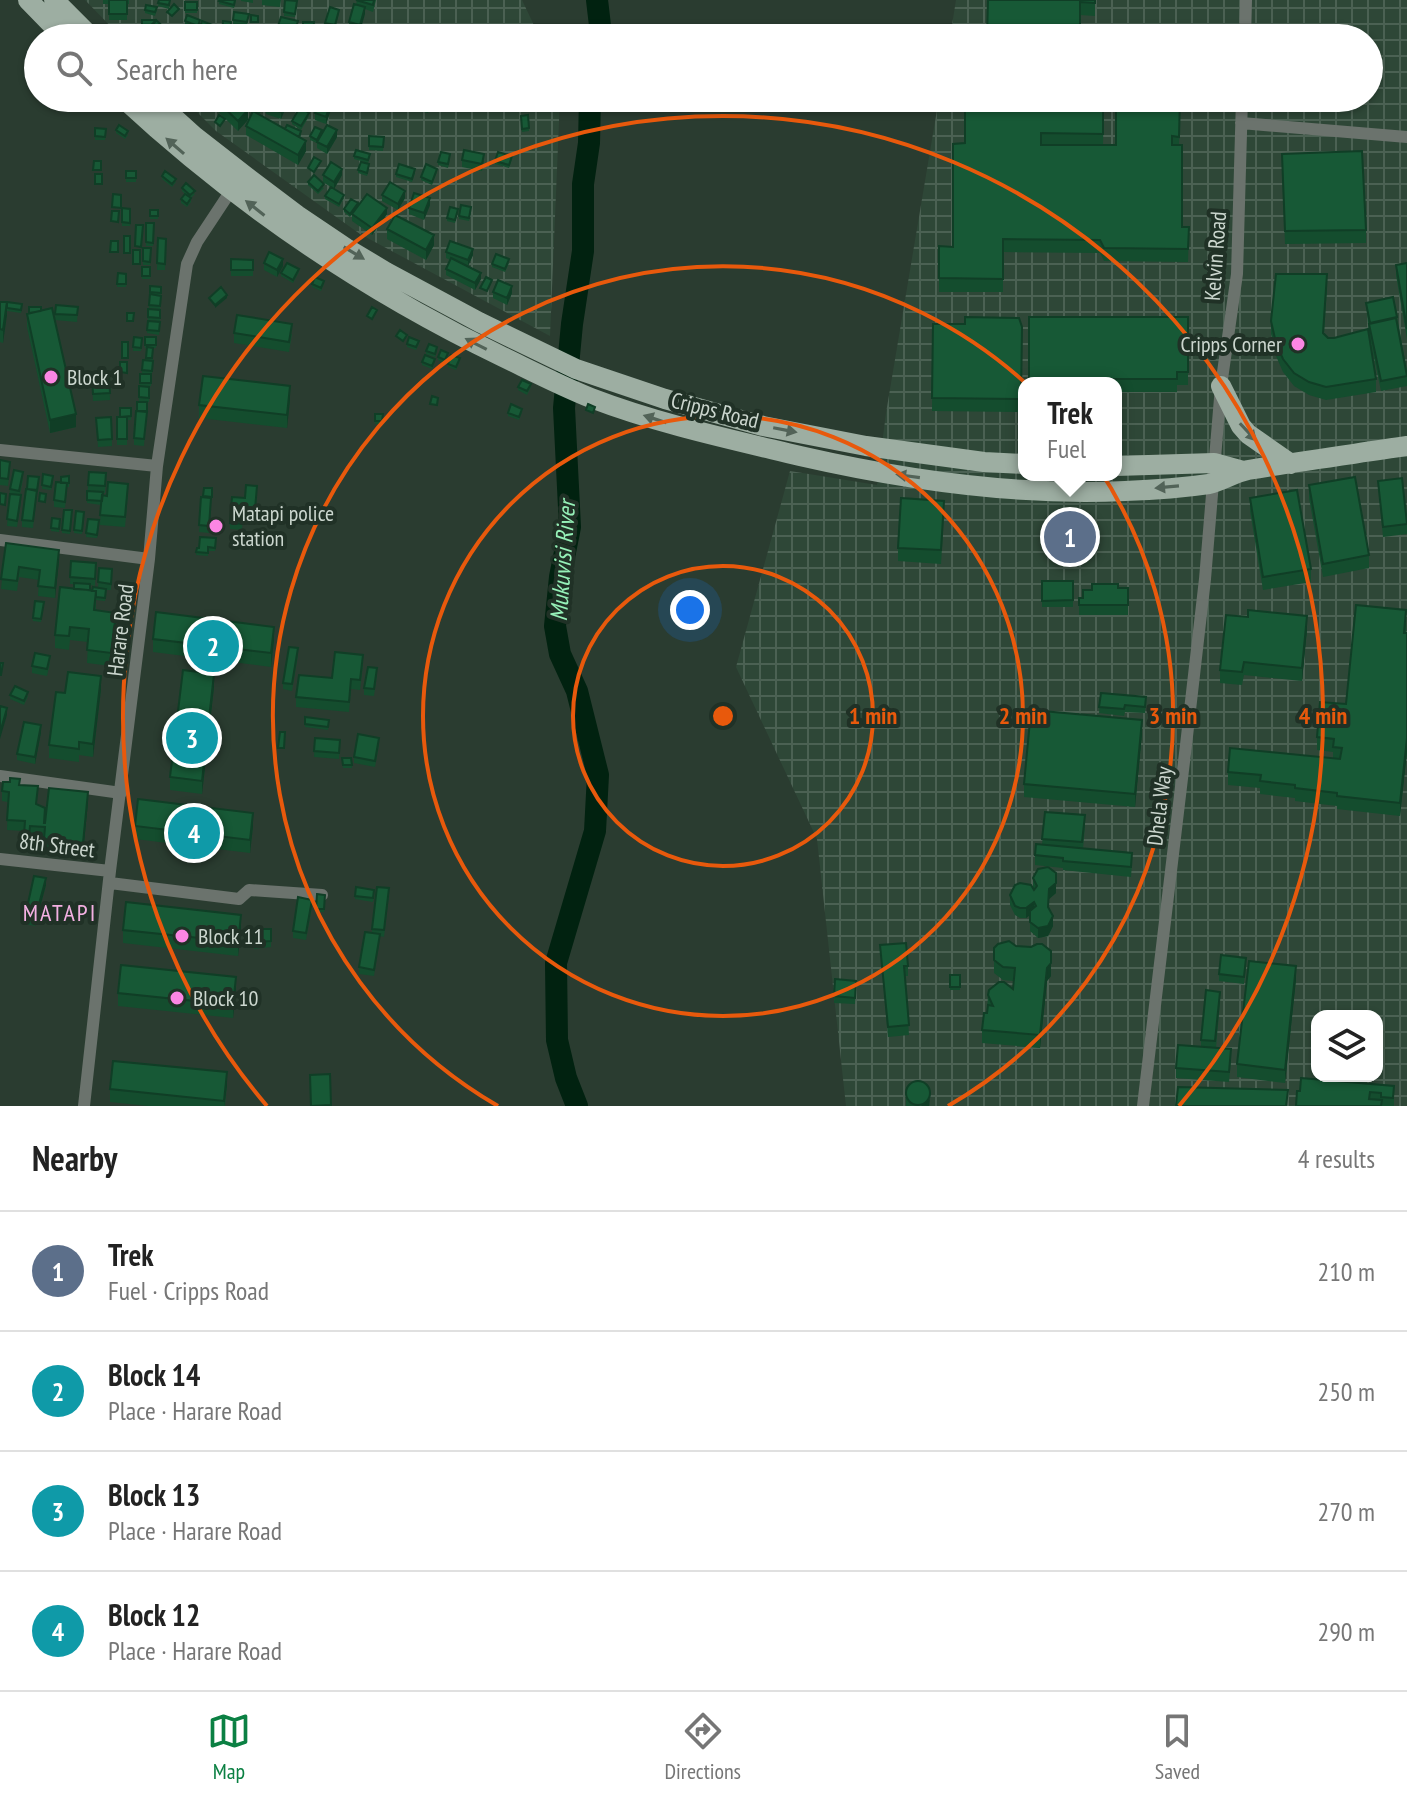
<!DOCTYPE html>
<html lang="en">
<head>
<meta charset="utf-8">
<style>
  body { margin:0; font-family:"PT Sans Narrow",sans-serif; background:#f2f2f2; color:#222 }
  .controls { position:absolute; right:24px; bottom:24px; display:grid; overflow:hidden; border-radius:16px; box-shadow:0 2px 6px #0004 }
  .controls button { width:72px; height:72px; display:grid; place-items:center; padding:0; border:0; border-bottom:2px solid #e0e0e0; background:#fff; color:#222; font:40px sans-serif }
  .you { position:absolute; left:690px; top:610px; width:28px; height:28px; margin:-20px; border:6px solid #fff; border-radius:50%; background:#1a73e8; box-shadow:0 0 0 12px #1a73e833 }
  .badge { display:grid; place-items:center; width:52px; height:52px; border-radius:50%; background:#0b8043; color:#fff; font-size:26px; font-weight:700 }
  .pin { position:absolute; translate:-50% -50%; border:4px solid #fff; box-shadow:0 2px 8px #0006 }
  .popup { position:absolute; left:1018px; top:377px; width:104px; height:104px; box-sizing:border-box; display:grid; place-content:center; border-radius:16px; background:#fff; filter:drop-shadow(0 2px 6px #0005); font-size:26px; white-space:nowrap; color:#767676 }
  .popup b { font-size:30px; color:#222 }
  .popup::after { content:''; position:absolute; left:50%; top:100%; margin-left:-16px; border:16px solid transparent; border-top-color:#fff }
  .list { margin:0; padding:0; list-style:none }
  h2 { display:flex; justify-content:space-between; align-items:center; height:104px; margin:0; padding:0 32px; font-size:34px }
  h2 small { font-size:26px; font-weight:400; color:#767676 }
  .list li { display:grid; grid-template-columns:52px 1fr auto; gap:24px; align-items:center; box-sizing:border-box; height:120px; padding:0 32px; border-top:2px solid #e0e0e0 }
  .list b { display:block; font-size:30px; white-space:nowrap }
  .list p { margin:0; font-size:26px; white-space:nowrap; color:#767676 }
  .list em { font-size:26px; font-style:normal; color:#767676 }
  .icon { flex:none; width:44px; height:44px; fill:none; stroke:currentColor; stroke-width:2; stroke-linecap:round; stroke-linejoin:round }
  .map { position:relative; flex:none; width:1407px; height:1106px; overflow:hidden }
  .search { position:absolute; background:#fff; box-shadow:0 2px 6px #0004; left:24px; right:24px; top:24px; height:88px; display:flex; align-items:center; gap:20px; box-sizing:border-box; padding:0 28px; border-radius:44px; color:#767676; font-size:30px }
  .sheet { height:584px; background:#fff }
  nav { display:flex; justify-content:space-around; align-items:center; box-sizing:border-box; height:112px; border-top:2px solid #e0e0e0; background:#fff; font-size:22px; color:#767676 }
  nav a { display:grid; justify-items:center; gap:4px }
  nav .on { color:#0b8043 }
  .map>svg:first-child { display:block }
</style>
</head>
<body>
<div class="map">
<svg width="1407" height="1106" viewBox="0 0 1407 1106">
  <defs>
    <pattern id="industrial-grid" width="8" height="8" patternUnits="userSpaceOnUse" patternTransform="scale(2)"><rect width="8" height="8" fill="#2e4737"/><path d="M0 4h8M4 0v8" fill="none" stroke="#4b6153"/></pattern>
  </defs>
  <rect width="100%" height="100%" fill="#2a3c30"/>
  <!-- industrial -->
  <path fill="url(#industrial-grid)" fill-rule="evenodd" d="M85,0H522L540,38H122Z
    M956,0H1407V1106H846L817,839L736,667L790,471L877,485L886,413L939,98H1369V38H950ZM1024,383H1116V475H1024ZM1317,1016H1377V1076H1317Z
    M183,98H560L550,336L360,234L216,131Z"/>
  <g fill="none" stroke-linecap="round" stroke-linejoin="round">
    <!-- river -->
    <path stroke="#012210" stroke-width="22" d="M597,0L601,34L600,38
      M577,1106L566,1078L557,1040L556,963L595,831L598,775L577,691L560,654L555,626L560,577L570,527L564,408L572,324L583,251V184L589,143L590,98"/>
    <!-- street -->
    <path stroke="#6b736d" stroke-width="12" d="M1245,38L1246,0
      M1241,123L1407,137
      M0,450L157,466
      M0,540L149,559
      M0,776L121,793
      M0,859L110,871
      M110,883L239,899L249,890L322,895
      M84,1106L110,871L149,559L157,466L187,264L197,242L234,186
      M1143,1106L1186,745L1205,579L1221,386L1237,274L1242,98"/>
    <!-- primary -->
    <path stroke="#9daea2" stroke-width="20" d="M28,0L65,38
      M54,0L92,38
      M123,98C236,203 364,290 503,357C532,371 561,386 591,398C659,424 729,439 800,456C905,480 1017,496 1125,491C1153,490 1182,488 1209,484C1222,481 1234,473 1248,470C1301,461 1354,454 1407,446
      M152,98L194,136L244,175L297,215L346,248L386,272L479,322L576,369L665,399L763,426L866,446L984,462L1024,464
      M1221,386L1241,426L1248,434L1291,464
      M1116,466L1214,463L1243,471"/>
  </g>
  <!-- wall -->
  <path fill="#144d2e" d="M103,0H129V4H127V20H109V4H103Z
    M159,0H170L169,9L158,6Z
    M220,0H236L234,8L219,4Z
    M241,0H253V3L241,1Z
    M262,0H281L280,7L262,5Z
    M285,0L297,1L295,17L284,16Z
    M357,0H376L373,12L365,9L360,32L349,29V22L356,5Z
    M988,0H1095V16L1080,15V26Z
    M185,2H197V13H185Z
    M145,10H157L155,16L145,13Z
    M234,12L249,14L247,25L264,27L263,38H247V26L233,24Z
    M339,13L335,29L325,26V23Z
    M142,20L175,38H145V32L147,30H142Z
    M185,21L200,23L198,30L185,25Z
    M223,21L231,22L230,38L222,37Z
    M303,22H314L313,36H303Z
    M298,24L295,34L278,30V26Z
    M200,27L218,30L216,36L200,30Z
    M204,98H236L238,100L254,98L238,131Z
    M295,98H309L307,108L294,105Z
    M1104,98L1103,145H1116L1180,98L1179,145L1182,227H1189L1188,262L1104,261L1100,253L1003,252V292H939V246L953,247L965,143Z
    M333,104L326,124L315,120V113Z
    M264,106L259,115L285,129L301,134L300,138L306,151L298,165L246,135V126L256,113L251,110V107Z
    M430,106L428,113L416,110V107Z
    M266,107H286L281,119L266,114Z
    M528,115L529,131L522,132L521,116Z
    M309,116L301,130L292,124V121Z
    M95,128L106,129L105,140H95Z
    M116,130L128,135L125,139L116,133Z
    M322,133L337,137L327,154L317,148V143L310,140V136Z
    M369,136L384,137L383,151L369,150Z
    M354,156L370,157L368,163L354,159Z
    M450,158L448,168L438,165V162Z
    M512,159L509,168L495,164V161Z
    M462,160L484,161L482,171L462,167Z
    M1282,167L1366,230V243L1285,244Z
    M369,168L367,176L358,173V170Z
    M126,171H136V182H126Z
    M437,172L432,185L421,180V177Z
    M415,173L412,182L396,177V174Z
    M323,175H342L334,189L323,182Z
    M162,176L176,182L172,187L162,179Z
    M308,182L324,188L318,194L308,185Z
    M182,188L195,194L191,198V202L187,207L181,203V199L185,194L182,191Z
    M382,195L405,198L398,210L382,201Z
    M325,196L344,198L339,207L325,199Z
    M430,205L424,220L409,214V208Z
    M358,206L387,214L372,235L352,221V214L350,217L344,212V209Z
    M122,208L130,209V226H122Z
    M150,210H158V219H150Z
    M471,210L469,221L459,219V216Z
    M458,212L455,223L447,221V218Z
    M146,223H154L153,246H146Z
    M387,229L434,245L426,260L387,239Z
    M158,238L166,239L165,270H157Z
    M143,248H151L150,265H143Z
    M446,252L473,255L468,266L481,279L475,290L446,275V269L450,260L446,258Z
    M231,259L253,260V276H231Z
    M264,263L283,266L277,277L264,270Z
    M509,263L505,272L492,267V264Z
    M1407,263V339L1396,275V265Z
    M142,267H150V279H142Z
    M299,272L293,283L281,276V273Z
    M118,273L126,274V287H117Z
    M312,284H324L321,291L312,287Z
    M150,286L161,287L160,309L149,308Z
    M1327,287L1324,333L1376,379V392L1326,400L1309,395L1294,386L1283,372L1276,356L1271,334V321Z
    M493,292L512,293L507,305L493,298Z
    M0,302L22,304L21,313L7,311L3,343L0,342Z
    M1366,303L1397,317L1407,371V386L1381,391L1369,334Z
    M56,305L78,307L77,322L55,320Z
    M148,309L160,310V321L148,320Z
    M41,311L76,427L50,433L27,327V314Z
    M1188,317V385H1177V392H1116V383H1029Z
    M148,321L160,322L159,335L147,333Z
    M933,324L1022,327L1021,412L932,411Z
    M234,333L292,334L289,352L234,343Z
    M134,337L142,338L141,351H133Z
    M145,337H156V348H153L152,374L142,373L143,360H146V348H145Z
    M407,344H419L416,350L407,347Z
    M426,351H437L435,357L426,354Z
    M438,357H448L445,364L438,360Z
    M460,361L456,370L448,367V364Z
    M422,362H435L432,369L422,365Z
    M140,374H151V386H140Z
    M92,378H109L110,400L93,401Z
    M139,386L149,387V402L139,401Z
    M518,387H531L527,395L518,390Z
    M290,399L287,428L199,418V405Z
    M147,402L144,446L134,445V438Z
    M131,408V420H127V445H117V417H120Z
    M522,412L519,420L508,416V413Z
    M375,414H383L382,424H375Z
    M111,417L112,446L98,447L96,418Z
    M0,460L10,468L8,486L0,485Z
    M89,472L106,473L105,493H103L102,495L128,494L125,527L100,525L101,505L87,503Z
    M43,474L53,479L51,490L42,489Z
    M69,476V487H67L65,508L54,507V500L61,483Z
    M39,477L33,528L22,527V520Z
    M23,479L20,495L21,502L17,527L7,526L10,489Z
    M1378,481L1407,523V534L1383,537Z
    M1309,485L1369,555V568L1323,577L1309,498Z
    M204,488H212L209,533L199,532Z
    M257,492L255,516L243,515L242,530L230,529V523L245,498Z
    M1250,498L1311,569V582L1263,590L1250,511Z
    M72,510L70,534L62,533V530Z
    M76,511L84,516L82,534L74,533Z
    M944,514L941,564L898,561V548Z
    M52,518L60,519L59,532L51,531Z
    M88,519L99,520L97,538L86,537Z
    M216,538L215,551H208V556L196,555L197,548Z
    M6,543L59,560L55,598L38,596L39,580L19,577L17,591L1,589Z
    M71,561L96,563L95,586L90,585V590L98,588L99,568L112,569L111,590H106L105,601L96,600V610L116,626L111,666L87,663L88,642L70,640L69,650L55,648V635L74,589V584H70Z
    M1042,581H1073V607H1042Z
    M1118,588H1128V615H1079V598Z
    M44,602L41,622L33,621V618Z
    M1406,623L1407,751L1400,816L1337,809V806L1295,801V798L1260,794V788L1228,785V772L1333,759V752L1317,750V737L1346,704Z
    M1307,629L1302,681L1244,675L1242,685L1220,683V670Z
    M153,639L274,640L271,667L153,652Z
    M298,655L292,691L283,689V683Z
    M50,663L47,676L32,673V666Z
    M363,665L360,690L351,689L349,712L296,707V697L332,678Z
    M377,675L374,696L364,695V688Z
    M214,687L202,794L170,790V777Z
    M101,689L93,757L79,755V762L49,758V745L65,693Z
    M1101,693L1146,697L1145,713L1125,712L1124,716L1099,713Z
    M10,695L28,696L24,705L10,699Z
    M305,717L329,720L328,730L305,727Z
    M41,732L35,764L17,760V754Z
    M1142,733L1135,807L1024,797V784Z
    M315,738L340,740L339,759L314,757Z
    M379,745L375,767L354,763V757Z
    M342,758H351L352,768H343Z
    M20,785L37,804L44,823L88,802L83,852L44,848V837L30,836L29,846L24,845V831L7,830L8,802L2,801V791Z
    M1045,812L1085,825L1083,849L1132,863L1131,877L1063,870V868L1035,865V855L1042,845Z
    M135,826H253L250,853L135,839Z
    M1033,878L1056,893L1049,899V908L1053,926L1048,936L1038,938L1030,931V915L1026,918H1020L1015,915L1010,905V895L1033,888Z
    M46,885L35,926L25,924V917Z
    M356,887L374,890L373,902L355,899Z
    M317,894L325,895L324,912H316Z
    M389,895L384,937L380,936L374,976L359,974V967L372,933V929Z
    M312,906L306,940L293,938V931Z
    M241,928L238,956L123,943V930Z
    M271,929V947L254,949V934H260Z
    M880,945L908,966V976H905L909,1035L888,1037Z
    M994,948L1051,976L1047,981L1040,1048L982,1043V1030L987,1013L988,995L1013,989V981L1003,980L994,973Z
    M1246,964L1244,984L1219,981V974Z
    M950,975H960V990H950Z
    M835,979L856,981L855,1004L834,1003Z
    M1296,979L1285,1083L1237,1077V1064Z
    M236,990L233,1018L118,1006V993Z
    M1220,1001L1216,1048L1231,1059L1229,1082L1176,1078V1068L1201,1047V1040Z
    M227,1085L225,1106H148L110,1102V1089Z
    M1394,1086V1106H1296Z
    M906,1087L930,1105L906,1106Z"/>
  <!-- shaded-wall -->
  <path fill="#103e26" d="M365,7V14L360,32V25Z
    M333,98V104L326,124V117Z
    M286,100V107L281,119V112Z
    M248,110V120L238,131V121Z
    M337,130V137L327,154V147Z
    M306,141V151L298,165V155Z
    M342,169V175L334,189V182Z
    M405,191V198L398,210V204Z
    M430,198V205L424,220V213Z
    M387,208V214L372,235V228Z
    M434,235V245L426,260V250Z
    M473,249V255L468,266V260Z
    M283,259V266L277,277V270Z
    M481,273V279L475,290V283Z
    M512,286V293L507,305V298Z
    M227,295V298L215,308V305Z
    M7,302V315L3,343V330Z
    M290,386V399L287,428V415Z
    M76,414V427L50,433V420Z
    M59,550V560L55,598V588Z
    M116,613V626L111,666V653Z
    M1307,616V629L1302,681V668Z
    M274,627V640L271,667V653Z
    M214,674V687L202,794V781Z
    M101,676V689L93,757V744Z
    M7,708V715L0,739V733Z
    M1142,720V733L1135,807V794Z
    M41,725V732L35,764V757Z
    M1407,738V751L1400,816V803Z
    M88,792V802L83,852V843Z
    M253,813V826L250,853V840Z
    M46,878V885L35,926V919Z
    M1056,883V893L1049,899L1048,917L1049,889Z
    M1034,902V912L1026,918V908Z
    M241,915V928L238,956V942Z
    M1053,916V926L1048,936L1038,938V928Z
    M1051,963V976L1047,981L1040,1048V1035L1047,968Z
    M1296,966V979L1285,1083V1070Z
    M236,977V990L233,1018V1005Z
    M227,1072V1085L224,1106V1101Z
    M930,1099L929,1106H921Z"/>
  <!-- building -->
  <path fill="#175936" stroke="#103e26" stroke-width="2" d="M109,0H127V14H109Z
    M159,0H170L169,5L158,3Z
    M220,0H235L234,5L219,1Z
    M285,0L297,1L295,14L284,12Z
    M356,0H374L373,5Z
    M988,0H1095V3L1080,2V26H1105V38H987Z
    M185,2H197V10H185Z
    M174,4L179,9L172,16L167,12Z
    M354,4L365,7L360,25L349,22Z
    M146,5L157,7L155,12L145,10Z
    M330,7L339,10L335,25L325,23Z
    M234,12L249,14L247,22L233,20Z
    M187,15L200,20L198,26L185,21Z
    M251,15L258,16V22H251Z
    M281,17L298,21L295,30L278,26Z
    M142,20H156V21L151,26L142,27Z
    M156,20L175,38H151L145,32Z
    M202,21L218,27L216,32L200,27Z
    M223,21L231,22L230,35L222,34Z
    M303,22H314L313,33L303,32Z
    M247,25L264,27L263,37L247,36Z
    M379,34L388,36V38H378Z
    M1132,36H1180V38H1132Z
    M99,98H101L106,103L101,107L95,101Z
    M214,98H236L248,110L238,121Z
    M239,98H252L248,106L240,102L238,100Z
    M256,98L264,103L259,111L251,107Z
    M270,98H280L286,100L281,112L266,107Z
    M295,98H307V101Z
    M321,98H332L326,117L315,113Z
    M965,98H1103V134L1041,133V145H1116V98H1180L1179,137L1172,136V145H1182V227H1189L1188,249L1104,248L1100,240L1003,239V279L939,278V246L953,247V144L965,143Z
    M418,100L430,102L428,110L416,107Z
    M300,107L309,113L301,126L292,121Z
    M253,111L306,141L298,155L246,126Z
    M219,115L225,119L220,126L215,122Z
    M528,115L529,128L522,129L521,116Z
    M119,125L128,131L125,136L116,130Z
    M287,125L301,131L299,137L285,129Z
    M327,125L337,130L327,147L317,142Z
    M315,127L322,130L317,140L310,136Z
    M95,128L106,129L105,137L95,136Z
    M369,136L384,137L383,147L369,146Z
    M356,150L370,154L368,160L354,156Z
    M464,150L484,154L482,164L462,160Z
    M1362,151L1366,230L1285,231L1282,154Z
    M441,152L450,154L448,164L438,162Z
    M498,152L512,156L509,165L495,161Z
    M314,157L321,161L314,172L308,168Z
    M94,161H101V170H93Z
    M331,162L342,169L334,182L323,175Z
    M361,162L369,164L367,173L358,170Z
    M399,164L415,169L412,179L396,174Z
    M426,164L437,169L432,182L421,177Z
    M126,171H136V178H126Z
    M165,171L176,179L172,184L162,176Z
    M95,174H102V184H95Z
    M314,175L324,184L318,191L308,182Z
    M390,182L405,191L398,204L382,195Z
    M186,183L195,191L190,195L182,188Z
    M331,187L344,195L339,204L325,196Z
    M414,193L430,198L424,213L409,208Z
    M113,194L121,195V208L112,207Z
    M185,194L191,198L187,204L181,199Z
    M367,194L387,208L372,228L352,214Z
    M351,199L358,203L350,214L344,209Z
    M461,205L471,207L469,218L459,216Z
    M450,207L458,209L455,220L447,218Z
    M122,208L130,209V223L122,222Z
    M150,210H158V216H150Z
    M112,211H119L118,222L111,221Z
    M395,215L434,235L426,250L387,229Z
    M146,223H154L153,243L146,242Z
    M136,225H143L141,247L135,246Z
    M124,236H130V253H124Z
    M158,238L166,239L165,264L157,263Z
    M111,241H118V252H110Z
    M450,241L473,249L468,260L446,252Z
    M143,248H151L150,262L143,261Z
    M133,250H140V264H133Z
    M269,252L283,259L277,270L264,263Z
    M496,254L509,259L505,269L492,264Z
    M451,258L481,273L475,283L446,269Z
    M231,259L253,260V270H231Z
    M287,263L299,269L293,280L281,273Z
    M1407,263V329L1396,265Z
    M142,267H150V276H142Z
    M118,273L126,274V284H117Z
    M1276,274H1327L1323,333L1328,338H1334L1368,329L1376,379L1326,387L1309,382L1294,373L1283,359L1276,343L1271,321Z
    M315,277L324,281L321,288L312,284Z
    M486,277L492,280L487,291L480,288Z
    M498,280L512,286L507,298L493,292Z
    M150,286L161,287V293L150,292Z
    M221,287L227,295L215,305L209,298Z
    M150,294L161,296L160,306L149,305Z
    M1393,297L1397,317L1370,323L1366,303Z
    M0,302H7L3,330L0,329Z
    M7,302L22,304L21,310L7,308V302L6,308Z
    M56,305L78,307L77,315L55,314Z
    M29,307H41V311L29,313Z
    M372,307L377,310L372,319L367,316Z
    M52,308L76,414L50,420L27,314Z
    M148,309L160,310V318L148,317Z
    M127,313H134L133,321H127Z
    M237,315L292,324L289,342L234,333Z
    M965,317L1019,318L1022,327L1021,399L932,398L933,324H965Z
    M1029,317H1188V372H1177V379H1059L1058,383H1029Z
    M1396,318L1407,376L1381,381L1369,324Z
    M148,321L160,322L159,331L147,330Z
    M400,330L407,335L403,341L396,336Z
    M134,337L142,338L141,348L133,347Z
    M145,337H156V345H145Z
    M409,337L419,341L416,347L407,344Z
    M122,342H128V358H122Z
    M429,344L437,347L435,354L426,351Z
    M147,347L153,348L152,358H146Z
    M441,350L448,353L445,360L438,357Z
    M425,355L435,359L432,366L422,362Z
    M451,355L460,358L456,367L448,364Z
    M143,360L153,361L152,371L142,370Z
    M120,362H127V373L120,372Z
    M140,374H151V383H140Z
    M203,376L290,386L287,415L199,405Z
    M92,378H109L110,393L93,394Z
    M522,380L531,384L527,391L518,387Z
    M139,386L149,387V398L139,397Z
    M432,396L438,398L437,405L430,404Z
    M137,402H147V411H137Z
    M511,404L522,409L519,417L508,413Z
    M588,404L595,407L593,413L586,410Z
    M120,408H131V416L120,417Z
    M136,411L147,412L144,439L134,438Z
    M375,414H383L382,421H375Z
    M111,417L112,439L98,440L96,418Z
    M117,417H127V439H117Z
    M0,460L10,462L8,479L0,478Z
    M14,470L23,472L19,491L10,489Z
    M89,472L106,473L105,486L88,485Z
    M43,474L53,476L51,487L42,485Z
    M28,476L39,477L37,491L27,489Z
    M69,476V483H61V477Z
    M1355,477L1369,555L1323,564L1309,485Z
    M1402,478L1407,524L1383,527L1378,481Z
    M56,482L67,483L65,502L54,500Z
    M108,482L128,484L125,517L100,515L102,495L107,496Z
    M246,485L257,486L255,509L243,508L242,524L230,523L232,497L245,498Z
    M204,488H212V497L203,496Z
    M26,489L37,490L33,521L22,520Z
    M1297,490L1311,569L1263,577L1250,498Z
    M87,491L103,492L102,501L87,500Z
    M0,493L6,494L5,505L0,504Z
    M40,493L46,494L45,502L39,501Z
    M10,494L21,495L17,521L7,519Z
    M201,497L211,498L209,526L199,525Z
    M901,498L944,501L941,550L898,548Z
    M64,510H72L70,531L62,530Z
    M76,511L84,512L82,531L74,530Z
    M52,518L60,519L59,529L51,528Z
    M88,519L99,520L97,535L86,533Z
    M200,537L216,538L215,548L208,547V553L196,552L197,548H199Z
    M6,543L59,550L55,588L38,586L40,570L19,567L17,581L1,579Z
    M71,561L96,563L95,579L70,577Z
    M99,568L112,569L111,584L98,582Z
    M1042,581H1073V600L1042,601Z
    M74,583L90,584V590L74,589Z
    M1092,584H1118V588H1128V605H1079V598H1083V590H1092Z
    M60,587L96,591L94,610L116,613L111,653L87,650L89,629L70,627L69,636L55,635Z
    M93,587L106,589L105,598L96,597V591H92Z
    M35,601L44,602L41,619L33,618Z
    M1356,605L1406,610L1404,633H1407V738L1400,803L1337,796V793L1295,788V785L1260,781L1261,775L1228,772L1230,748L1340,759L1342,748L1333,747L1334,739L1317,737L1320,702L1346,704Z
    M1248,610L1307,616L1302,668L1244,662L1242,672L1220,670L1226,615L1248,617Z
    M156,612L274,627L271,653L153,639Z
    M289,647L298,648L292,684L283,683Z
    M335,652L363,655L360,680L351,679L349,702L296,697L299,675L332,678Z
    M35,653L50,656L47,669L32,666Z
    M0,663H3L1,675H0Z
    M368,667L377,668L374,689L364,688Z
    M183,670L214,674L202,781L170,777Z
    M68,672L101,676L93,744L79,742V749L49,745L56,692L65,693Z
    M15,686L28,692L24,701L10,695Z
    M1101,693L1146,697L1145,707L1125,705L1124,709L1099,707Z
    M0,706L7,708L0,733Z
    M1031,710L1142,720L1135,794L1024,784Z
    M305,717L329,720L328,727L305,724Z
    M24,722L41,725L35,757L17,754Z
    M280,732H285L284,748H278Z
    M358,734L379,738L375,761L354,757Z
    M315,738L340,740L339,753L314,751Z
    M342,758H351L352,765H343Z
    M10,778L20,779L19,785L38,786L36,804L45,808L44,823H45L49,788L88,792L83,843L44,839L45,827L30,826L29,836L24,835L25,821L7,820L9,792L2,791L3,782H10Z
    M138,799L253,813L250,840L135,826Z
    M1045,812L1085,815L1082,842L1042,839Z
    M1036,844L1132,853L1131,867L1063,861V858L1035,855Z
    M1048,867L1056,873V883L1049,889L1048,907L1053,916L1048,926L1038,928L1030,922V911L1036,906L1034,902L1026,908H1020L1015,906L1010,895L1015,885L1020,883L1031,885L1034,890L1037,886L1033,878L1038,869Z
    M34,876L46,878L35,919L25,917Z
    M356,887L374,890L373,898L355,896Z
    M377,887L389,888L384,930L372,929Z
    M317,894L325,895L324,909H316Z
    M298,897L312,900L306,933L293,931Z
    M126,902L241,915L238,942L123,930Z
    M260,929H271V941L254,942V934H260Z
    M365,932L380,934L374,970L359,967Z
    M1009,941L1016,946L1031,947L1037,944H1042L1051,951V963L1047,968L1040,1035L982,1030L984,1013H987L988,1005L993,1006L988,995L989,990L999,982H1004L1013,989L1015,968L1003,967L994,960V948L998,944Z
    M906,943L908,966H904L909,1025L888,1027L880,945Z
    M1221,955L1246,958L1244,977L1219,974Z
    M1249,961L1296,966L1285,1070L1237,1064Z
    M121,965L236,977L233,1005L118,993Z
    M950,975H960V987H950Z
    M835,979L856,981L855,998L834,996Z
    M1206,990L1220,992L1215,1041L1201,1040Z
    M1178,1045L1231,1049L1229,1072L1176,1068Z
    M113,1061L227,1072L224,1101L110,1089Z
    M330,1074L331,1105L311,1106L310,1075Z
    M1301,1078L1394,1086L1393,1098L1381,1097V1093L1370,1092L1369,1099L1382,1100L1381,1106H1296L1297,1091H1300Z
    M906 1093a12 12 0 1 1 24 0a12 12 0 1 1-24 0Z
    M1178,1087L1288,1090L1286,1106H1176Z"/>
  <!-- one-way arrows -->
  <defs><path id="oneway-solid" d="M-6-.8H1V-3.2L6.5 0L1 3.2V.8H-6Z" transform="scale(2)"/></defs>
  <g fill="#526358">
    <use href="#oneway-solid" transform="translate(175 146) rotate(-139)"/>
    <use href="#oneway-solid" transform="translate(255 208) rotate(-142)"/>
    <use href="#oneway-solid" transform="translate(354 253) rotate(31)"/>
    <use href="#oneway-solid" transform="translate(476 344) rotate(-153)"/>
    <use href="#oneway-solid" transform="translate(655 419) rotate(-162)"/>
    <use href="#oneway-solid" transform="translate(785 430) rotate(11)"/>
    <use href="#oneway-solid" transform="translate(1248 432) rotate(47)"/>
    <use href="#oneway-solid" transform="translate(908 476) rotate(-172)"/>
    <use href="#oneway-solid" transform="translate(1167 487) rotate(175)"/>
  </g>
  <!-- distance rings -->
  <g fill="none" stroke="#e8590c" stroke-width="4">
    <circle cx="723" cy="716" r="150"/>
    <circle cx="723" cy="716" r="300"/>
    <path d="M498 1106A450 450 0 1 1 948 1106"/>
    <path d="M267 1106A600 600 0 1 1 1179 1106"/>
  </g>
  <!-- markers -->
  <g fill="#fc86e3" stroke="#203126" stroke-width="3">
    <circle cx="1298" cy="344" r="8"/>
    <circle cx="51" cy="377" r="8"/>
    <circle cx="216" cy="526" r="8"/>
    <circle cx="182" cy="936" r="8"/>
    <circle cx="177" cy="998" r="8"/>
  </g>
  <g text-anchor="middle" stroke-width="8" stroke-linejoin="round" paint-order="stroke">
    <!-- street labels -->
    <g font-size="22" fill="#cbd6ce" stroke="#203126">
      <text transform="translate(1215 256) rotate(-86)" y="8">Kelvin Road</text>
      <text transform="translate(715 410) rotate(14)" y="8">Cripps Road</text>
      <text transform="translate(120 630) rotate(-83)" y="8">Harare Road</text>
      <text transform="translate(1159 806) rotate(-83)" y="8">Dhela Way</text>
      <text transform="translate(57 845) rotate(7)" y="8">8th Street</text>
    </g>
    <!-- poi labels -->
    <g font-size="22" fill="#cbd6ce" stroke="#203126" text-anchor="start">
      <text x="1282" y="352" text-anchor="end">Cripps Corner</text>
      <text x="67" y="385">Block 1</text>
      <text x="232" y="521">Matapi police<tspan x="232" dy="25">station</tspan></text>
      <text x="198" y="944">Block 11</text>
      <text x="193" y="1006">Block 10</text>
    </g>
    <!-- water labels -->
    <g font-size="24" font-style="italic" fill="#96f1b8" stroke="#203126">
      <text transform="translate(563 561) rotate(-86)" y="8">Mukuvisi River</text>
    </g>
    <!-- neighbourhood labels -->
    <g font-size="24" letter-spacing="2" fill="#f3b0e2" stroke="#203126">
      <text x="60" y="921">MATAPI</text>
    </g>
  </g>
  <circle cx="723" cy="716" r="12" fill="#e8590c" stroke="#203126" stroke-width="4"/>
  <g font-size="24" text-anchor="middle" font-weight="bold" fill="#e8590c" stroke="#203126" stroke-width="8" stroke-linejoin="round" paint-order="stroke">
    <text x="873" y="724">1 min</text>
    <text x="1023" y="724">2 min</text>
    <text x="1173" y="724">3 min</text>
    <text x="1323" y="724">4 min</text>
  </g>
</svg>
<div class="controls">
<button><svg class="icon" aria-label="layers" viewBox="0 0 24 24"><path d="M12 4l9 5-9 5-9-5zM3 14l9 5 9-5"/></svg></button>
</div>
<div class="you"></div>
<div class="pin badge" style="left:1070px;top:537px;background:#5c6f8a">1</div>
<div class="popup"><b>Trek</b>Fuel</div>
<div class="pin badge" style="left:213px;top:646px;background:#0f9aa8">2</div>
<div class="pin badge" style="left:192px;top:738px;background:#0f9aa8">3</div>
<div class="pin badge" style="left:194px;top:833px;background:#0f9aa8">4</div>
<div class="search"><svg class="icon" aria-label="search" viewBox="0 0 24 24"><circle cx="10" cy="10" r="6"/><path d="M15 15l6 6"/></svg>Search here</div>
</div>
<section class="sheet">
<h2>Nearby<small>4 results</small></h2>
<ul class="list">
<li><span class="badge" style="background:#5c6f8a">1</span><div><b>Trek</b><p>Fuel · Cripps Road</p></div><em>210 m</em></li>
<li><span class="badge" style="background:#0f9aa8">2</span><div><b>Block 14</b><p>Place · Harare Road</p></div><em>250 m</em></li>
<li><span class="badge" style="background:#0f9aa8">3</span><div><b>Block 13</b><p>Place · Harare Road</p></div><em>270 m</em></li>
<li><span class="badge" style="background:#0f9aa8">4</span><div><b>Block 12</b><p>Place · Harare Road</p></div><em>290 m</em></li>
</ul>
</section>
<nav>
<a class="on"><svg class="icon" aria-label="map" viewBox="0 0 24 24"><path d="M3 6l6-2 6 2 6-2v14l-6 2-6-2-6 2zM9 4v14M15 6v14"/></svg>Map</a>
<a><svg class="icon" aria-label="directions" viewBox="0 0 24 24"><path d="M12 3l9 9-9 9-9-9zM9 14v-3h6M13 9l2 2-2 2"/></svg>Directions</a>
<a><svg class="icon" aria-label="saved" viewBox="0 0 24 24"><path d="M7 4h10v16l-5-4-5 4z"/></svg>Saved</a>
</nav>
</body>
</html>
